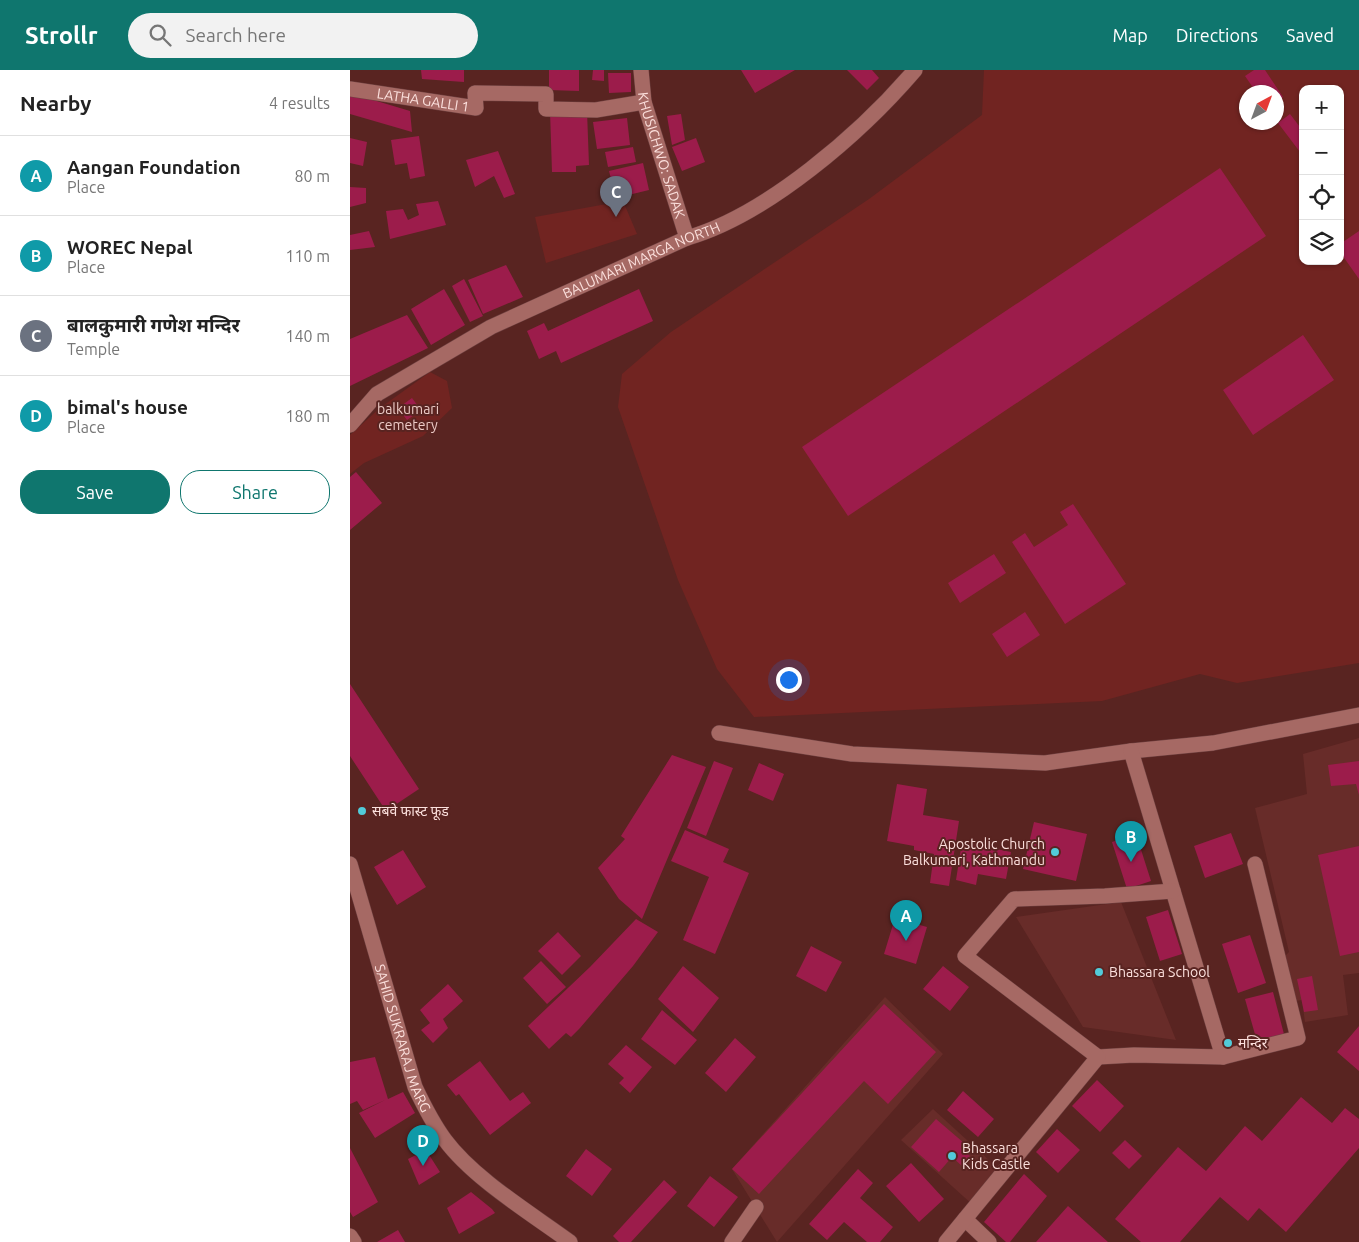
<!DOCTYPE html>
<html lang="en">
<head>
<meta charset="utf-8">
<style>
  body { margin:0; font-family:Ubuntu,"Noto Sans Devanagari",sans-serif; background:#f2f2f2; color:#222 }
  .controls { position:absolute; right:15px; top:15px; display:grid; overflow:hidden; border-radius:10px; box-shadow:0 1px 4px #0004 }
  .controls button { width:45px; height:45px; display:grid; place-items:center; padding:0; border:0; border-bottom:1px solid #e0e0e0; background:#fff; color:#222; font:25px sans-serif }
  .compass { position:absolute; left:889px; top:15px; width:45px; height:45px; border-radius:50%; background:#fff; box-shadow:0 1px 4px #0004; rotate:41deg }
  .you { position:absolute; left:438px; top:609px; width:18px; height:18px; margin:-12px; border:4px solid #fff; border-radius:50%; background:#1a73e8; box-shadow:0 0 0 8px #1a73e833 }
  .badge { display:grid; place-items:center; width:32px; height:32px; border-radius:50%; background:#0f766e; color:#fff; font-size:16px; font-weight:700 }
  .pin { position:absolute; translate:-50% -41px; filter:drop-shadow(0 1px 2px #0008) }
  .pin::after { content:''; position:absolute; top:26px; width:18px; height:15px; background:inherit; clip-path:polygon(0 0,100% 0,50% 100%) }
  .list { margin:0; padding:0; list-style:none }
  h2 { display:flex; justify-content:space-between; align-items:center; height:65px; margin:0; padding:0 20px; font-size:21px }
  h2 small { font-size:16px; font-weight:400; color:#767676 }
  .list li { display:grid; grid-template-columns:32px 1fr auto; gap:15px; align-items:center; box-sizing:border-box; height:80px; padding:0 20px; border-top:1px solid #e0e0e0 }
  .list b { display:block; font-size:19px; white-space:nowrap }
  .list p { margin:0; font-size:16px; white-space:nowrap; color:#767676 }
  .list em { font-size:16px; font-style:normal; color:#767676 }
  .actions { display:flex; gap:10px; padding:15px 20px }
  .actions a { flex:1; padding:11px 0; border:1px solid #0f766e; border-radius:20px; text-align:center; font-size:18px; color:#0f766e }
  .actions .main { background:#0f766e; color:#fff }
  .icon { flex:none; width:28px; height:28px; fill:none; stroke:currentColor; stroke-width:2; stroke-linecap:round; stroke-linejoin:round }
  .map { position:relative; flex:none; width:1009px; height:1172px; overflow:hidden }
  header { display:flex; align-items:center; gap:30px; box-sizing:border-box; height:70px; padding:0 25px; background:#0f766e; color:#fff }
  header strong { font-size:24px }
  nav { display:flex; gap:28px; margin-inline-start:auto; font-size:18px }
  .search { width:350px; height:45px; background:#f2f2f2; display:flex; align-items:center; gap:12px; box-sizing:border-box; padding:0 18px; border-radius:28px; color:#767676; font-size:19px }
  main { display:flex }
  aside { flex:1; background:#fff }
  .map>svg:first-child { display:block }
</style>
</head>
<body>
<header>
<strong>Strollr</strong>
<div class="search"><svg class="icon" aria-label="search" viewBox="0 0 24 24"><circle cx="10" cy="10" r="6"/><path d="M15 15l6 6"/></svg>Search here</div>
<nav><a>Map</a><a>Directions</a><a>Saved</a></nav>
</header>
<main>
<aside>
<h2>Nearby<small>4 results</small></h2>
<ul class="list">
<li><span class="badge" style="background:#0f9aa8">A</span><div><b>Aangan Foundation</b><p>Place</p></div><em>80 m</em></li>
<li><span class="badge" style="background:#0f9aa8">B</span><div><b>WOREC Nepal</b><p>Place</p></div><em>110 m</em></li>
<li><span class="badge" style="background:#6b7280">C</span><div><b>बालकुमारी गणेश मन्दिर</b><p>Temple</p></div><em>140 m</em></li>
<li><span class="badge" style="background:#0f9aa8">D</span><div><b>bimal's house</b><p>Place</p></div><em>180 m</em></li>
</ul>
<div class="actions"><a class="main">Save</a><a>Share</a></div>
</aside>
<div class="map">
<svg width="1009" height="1172" viewBox="0 0 1009 1172">
  <rect width="100%" height="100%" fill="#592421"/>
  <!-- built -->
  <path fill="#682c29" d="M1009,668V903L993,905L998,945L955,952L952,930L938,932L930,891L939,882L905,738L957,724L953,684Z
    M771,832L826,970L733,957L666,847Z
    M535,927L593,984L427,1172L382,1099Z
    M583,1039L653,1103L624,1136L551,1070Z"/>
  <!-- green -->
  <path fill="#712421" fill-rule="evenodd" d="M634,0H1009V593L887,613L850,604L752,631L404,647L367,599L328,510L268,337L272,304L321,262L519,129L632,45ZM953,19H990V191H953ZM896,22H926V52H896Z
    M273,131L287,164L196,193L185,147Z
    M80,302L97,311L102,338L73,366L14,393L0,404V365L30,338Z"/>
  <!-- building -->
  <path fill="#9c1c4b" d="M71,0H114V12L72,9Z
    M199,0H229V21L199,20Z
    M243,0H254V11L242,10Z
    M391,0H445L405,23Z
    M497,0H522L529,8L517,20Z
    M904,0H915L933,27L926,32V22H906L895,6Z
    M258,3H281V22L259,23Z
    M0,23L60,41L62,62L0,44Z
    M200,41H237L239,95L226,96V102H202Z
    M331,44L335,70L322,75L317,46Z
    M940,44L953,61V86L928,53Z
    M277,48L280,75L247,79L243,52Z
    M69,66L75,106L60,109L57,93L45,95L41,70Z
    M0,68L17,72L13,96L0,93Z
    M346,68L355,92L332,101L322,77Z
    M283,77L286,92L258,97L255,82Z
    M148,81L165,124L154,128L144,106L125,117L116,90Z
    M293,93L299,120L266,128L259,101Z
    M870,98L916,166L498,446L452,377Z
    M0,117L16,118V133L0,137Z
    M88,131L96,155L40,169L36,141L53,139L58,150L69,145L66,134Z
    M19,161L25,177L0,180V165Z
    M1009,161V209L990,182V174Z
    M156,195L173,227L133,244L118,210Z
    M114,209L133,246L120,252L102,216Z
    M94,219L115,255L81,275L61,239Z
    M289,219L303,251L211,293L206,281L189,289L177,261L194,253L198,261Z
    M57,245L78,278L0,316V269Z
    M953,265L984,310L903,365L873,320Z
    M62,328L71,340L57,350L48,338Z
    M6,402L32,433L0,460V407Z
    M723,434L776,514L715,554L662,472L675,463L684,477L718,455L710,442Z
    M644,484L656,503L610,533L598,513Z
    M675,542L690,565L657,587L642,564Z
    M0,614L69,719L36,741L0,686Z
    M322,685L356,697L292,849L269,829L248,798L275,769L271,766Z
    M364,691L383,698L356,766L337,758Z
    M1009,691V725L1006,714L981,716L978,695Z
    M409,693L434,704L423,731L398,720Z
    M547,714L577,719L573,745L609,751L599,816L580,813L584,784L564,780V776L537,771Z
    M684,752L737,764L726,811L673,799Z
    M335,760L379,779L373,792L399,803L365,884L333,870L359,807L321,791Z
    M881,763L893,794L855,808L844,776Z
    M786,764L801,811L777,819L762,772Z
    M612,772L661,782L656,809L628,804L626,815L606,810Z
    M1009,776V882L990,886L968,785Z
    M53,780L76,817L47,835L24,797Z
    M818,840L832,884L810,891L796,847Z
    M545,848L577,857L566,894L534,884Z
    M286,849L308,862L283,896L230,958L221,967L216,963L199,979L178,956L240,897Z
    M208,862L231,886L212,905L188,881Z
    M900,865L916,913L888,923L872,874Z
    M461,876L492,892L476,922L446,906Z
    M191,891L216,917L197,934L173,908Z
    M333,896L369,928L343,962L308,929Z
    M593,896L619,917L600,941L573,919Z
    M962,906L968,940L954,942L947,909Z
    M98,914L113,931L93,949L98,958L83,973L71,960L80,953L70,940Z
    M923,922L935,968L908,975L895,929Z
    M534,934L586,982L538,1034L514,1011L409,1124L382,1099Z
    M312,940L347,970L325,995L291,969Z
    M1009,956V1001L987,982Z
    M385,968L406,987L376,1022L355,1003Z
    M276,975L302,997L280,1023L269,1013L274,1008L258,994Z
    M25,987L38,1029L53,1022L65,1043L25,1068L9,1043L35,1030L13,1040L7,1031L0,1034V992Z
    M130,991L160,1031L173,1022L181,1033L140,1065L109,1024L106,1026L97,1015Z
    M747,1010L774,1036L750,1062L722,1036Z
    M613,1021L644,1049L628,1067L597,1040Z
    M951,1027L982,1053L995,1038L1009,1049V1078L936,1162L909,1138L898,1151L870,1127L830,1172H791L765,1149L828,1077L856,1101L895,1056L912,1071Z
    M586,1049L614,1073L611,1077L620,1086L612,1096L602,1087L589,1102L561,1077Z
    M707,1059L730,1080L708,1103L686,1082Z
    M775,1070L792,1086L779,1099L762,1083Z
    M0,1078L28,1132L3,1147L0,1142Z
    M236,1079L262,1099L242,1126L216,1106Z
    M76,1080L90,1102L69,1115L58,1089Z
    M561,1093L594,1129L569,1152L536,1116Z
    M508,1099L523,1113L510,1128L543,1157L530,1172H517L494,1152L477,1170L459,1154Z
    M674,1104L697,1126L660,1172H656L634,1152Z
    M360,1106L388,1127L364,1157L337,1136Z
    M314,1110L327,1122L281,1172H269L263,1166Z
    M121,1122L142,1139L145,1143L109,1164L97,1138Z
    M718,1136L758,1172H686Z
    M48,1160L55,1172H27Z"/>
  <g fill="none" stroke-linecap="round" stroke-linejoin="round">
    <defs>
      <g id="minor">
        <path id="s1" d="M291,0L294,32L337,168"/>
        <path id="s2" d="M0,19L126,38L125,23L196,24V39L246,40L294,32"/>
        <path id="s3" d="M0,355L27,324L141,257L337,168C417,145 511,63 565,0"/>
        <path d="M369,663L502,684L695,693L781,681L863,673L1009,645"/>
        <path d="M781,681L873,987"/>
        <path id="s4" d="M0,794L65,1017C74,1036 83,1054 95,1070C124,1109 182,1144 220,1172"/>
        <path d="M748,987L784,985L873,987L948,968L905,794"/>
        <path d="M615,1149L639,1172"/>
        <path d="M0,1166L4,1172"/>
        <path d="M382,1172L406,1137"/>
        <path d="M596,1172L748,987L615,886L664,829L755,826L823,821"/>
      </g>
    </defs>
    <!-- minor casing -->
    <use href="#minor" stroke="#6e4140" stroke-width="16"/>
    <!-- minor -->
    <use href="#minor" stroke="#a66964" stroke-width="15"/>
  </g>
  <!-- markers -->
  <g fill="#52cbd9" stroke="#592421" stroke-width="2">
    <circle cx="12" cy="741" r="5"/>
    <circle cx="705" cy="782" r="5"/>
    <circle cx="749" cy="902" r="5"/>
    <circle cx="878" cy="973" r="5"/>
    <circle cx="602" cy="1086" r="5"/>
  </g>
  <g text-anchor="middle" stroke-width="4" stroke-linejoin="round" paint-order="stroke">
    <!-- street labels -->
    <g font-size="14" fill="#fce0dd" stroke="#592421">
      <text dy="5" stroke="none"><textPath href="#s2" startOffset="74">LATHA GALLI 1</textPath></text>
      <text dy="5" stroke="none"><textPath href="#s1" startOffset="88">KHUSICHWO: SADAK</textPath></text>
      <text dy="5" stroke="none"><textPath href="#s3" startOffset="338">BALUMARI MARGA NORTH</textPath></text>
      <text dy="5" stroke="none"><textPath href="#s4" startOffset="182">SAHID SUKRARAJ MARG</textPath></text>
    </g>
    <!-- park labels -->
    <g font-size="14" fill="#eccac6" stroke="#592421">
      <text x="58" y="344">balkumari<tspan x="58" dy="16">cemetery</tspan></text>
    </g>
    <!-- poi labels -->
    <g font-size="14" fill="#fce0dd" stroke="#592421" text-anchor="start">
      <text x="22" y="746">सबवे फास्ट फूड</text>
      <text x="695" y="779" text-anchor="end">Apostolic Church<tspan x="695" dy="16">Balkumari, Kathmandu</tspan></text>
      <text x="759" y="907">Bhassara School</text>
      <text x="888" y="978">मन्दिर</text>
      <text x="612" y="1083">Bhassara<tspan x="612" dy="16">Kids Castle</tspan></text>
    </g>
  </g>
</svg>
<div class="controls">
<button>+</button>
<button>−</button>
<button><svg class="icon" aria-label="locate" viewBox="0 0 24 24"><circle cx="12" cy="12" r="6"/><path d="M12 2v4M12 18v4M2 12h4M18 12h4"/></svg></button>
<button><svg class="icon" aria-label="layers" viewBox="0 0 24 24"><path d="M12 4l9 5-9 5-9-5zM3 14l9 5 9-5"/></svg></button>
</div>
<svg class="compass" viewBox="-18 -18 36 36"><path d="M0-13l5 13h-10z" fill="#e53935"/><path d="M0 13l5-13h-10z" fill="#767676"/></svg>
<div class="you"></div>
<div class="pin badge" style="left:556px;top:871px;background:#0f9aa8">A</div>
<div class="pin badge" style="left:781px;top:792px;background:#0f9aa8">B</div>
<div class="pin badge" style="left:266px;top:147px;background:#6b7280">C</div>
<div class="pin badge" style="left:73px;top:1096px;background:#0f9aa8">D</div>
</div>
</main>
</body>
</html>
